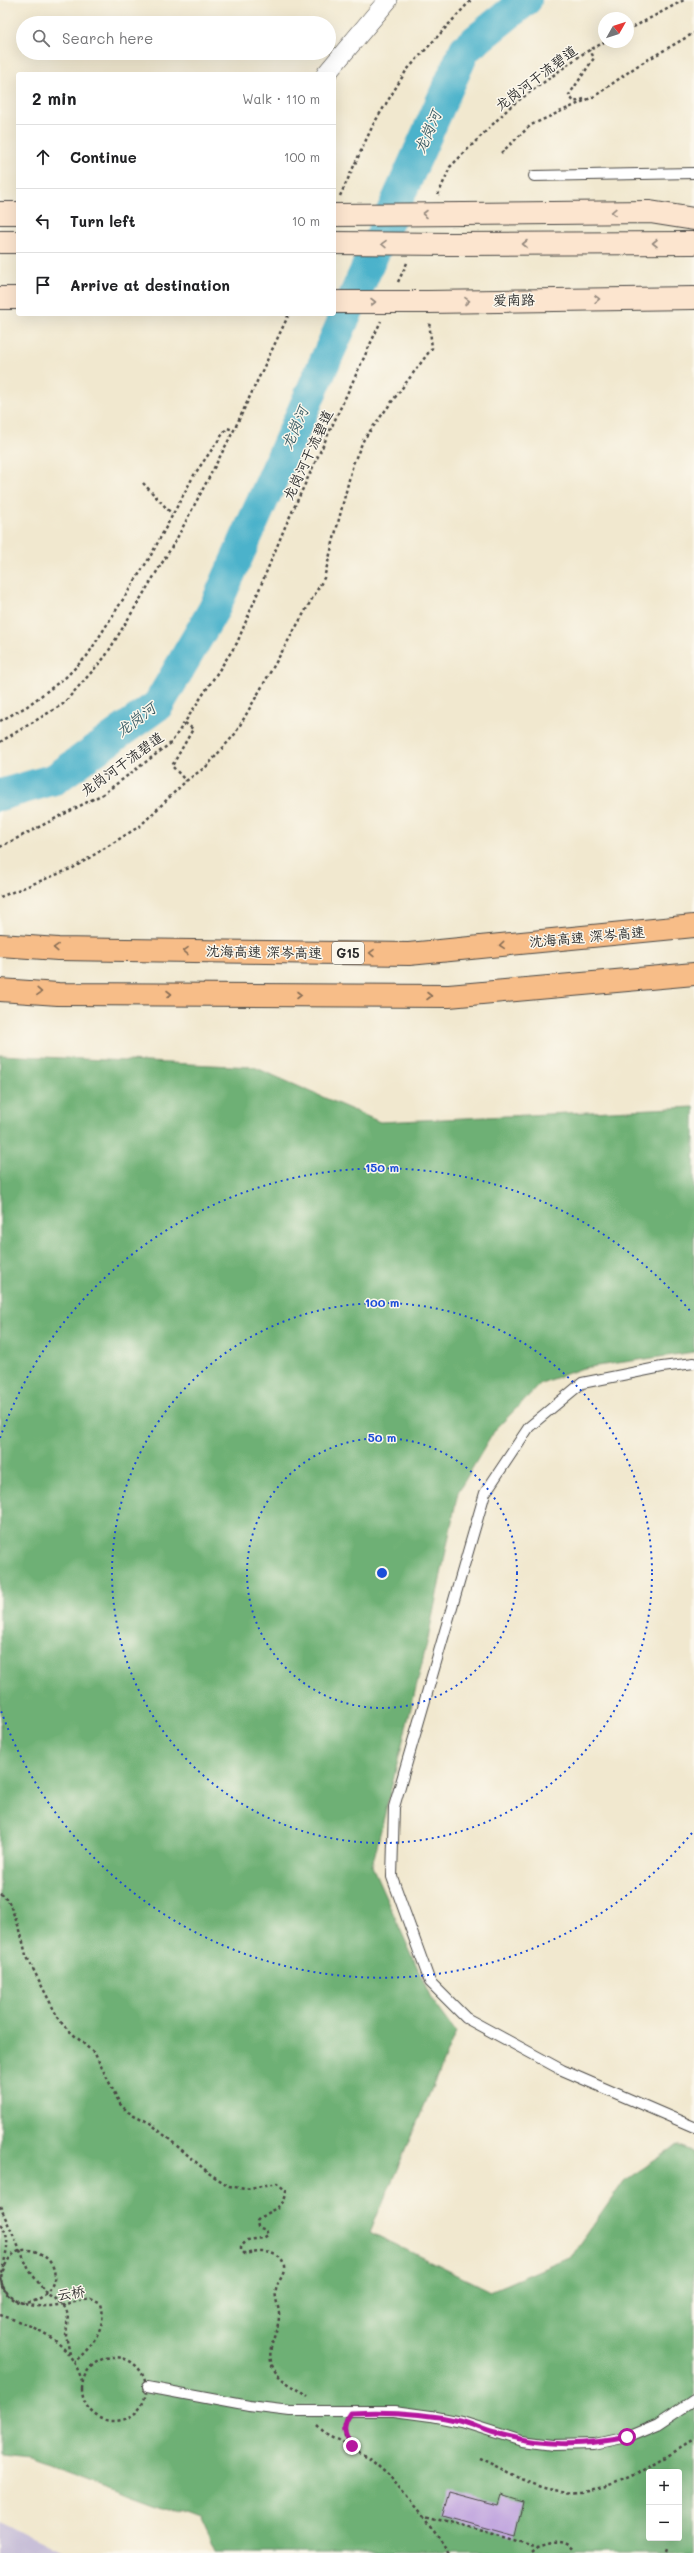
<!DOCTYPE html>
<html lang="en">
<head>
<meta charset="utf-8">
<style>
  body { margin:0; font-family:Mali,"LXGW WenKai TC",sans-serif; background:#f2f2f2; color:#202124 }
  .controls { position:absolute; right:12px; bottom:12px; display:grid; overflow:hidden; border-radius:4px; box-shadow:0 4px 16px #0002 }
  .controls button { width:36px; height:36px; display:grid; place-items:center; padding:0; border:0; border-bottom:1px solid #e0e0e0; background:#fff; color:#202124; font:20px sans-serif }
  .compass { position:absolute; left:598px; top:12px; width:36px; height:36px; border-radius:50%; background:#fff; box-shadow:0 4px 16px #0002; rotate:51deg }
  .stop { position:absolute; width:12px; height:12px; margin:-9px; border:3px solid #b5179e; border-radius:50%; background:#fff }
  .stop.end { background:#b5179e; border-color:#fff; box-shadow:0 1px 4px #0008 }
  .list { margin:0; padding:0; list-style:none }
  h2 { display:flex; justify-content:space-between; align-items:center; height:52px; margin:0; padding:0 16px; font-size:17px }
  h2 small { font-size:13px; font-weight:400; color:#757577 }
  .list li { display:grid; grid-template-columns:26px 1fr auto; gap:12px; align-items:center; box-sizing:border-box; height:64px; padding:0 16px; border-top:1px solid #e0e0e0 }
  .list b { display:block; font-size:15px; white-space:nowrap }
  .list em { font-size:13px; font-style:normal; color:#757577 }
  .icon { flex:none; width:22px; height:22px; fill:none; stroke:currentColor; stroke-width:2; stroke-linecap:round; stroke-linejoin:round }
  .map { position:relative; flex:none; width:694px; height:2553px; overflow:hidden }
  .search { position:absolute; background:#fff; box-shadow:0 4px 16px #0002; left:16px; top:16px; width:320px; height:44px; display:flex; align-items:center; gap:10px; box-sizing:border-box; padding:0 14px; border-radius:22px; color:#757577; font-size:15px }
  .panel { position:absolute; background:#fff; box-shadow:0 4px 16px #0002; left:16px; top:72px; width:320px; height:244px; border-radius:4px }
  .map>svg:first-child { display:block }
</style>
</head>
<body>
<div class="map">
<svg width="694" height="2553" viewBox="0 0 694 2553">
  <rect width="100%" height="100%" fill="#fbf7ec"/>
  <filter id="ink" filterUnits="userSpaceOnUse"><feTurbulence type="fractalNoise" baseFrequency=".025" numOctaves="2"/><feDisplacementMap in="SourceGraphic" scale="8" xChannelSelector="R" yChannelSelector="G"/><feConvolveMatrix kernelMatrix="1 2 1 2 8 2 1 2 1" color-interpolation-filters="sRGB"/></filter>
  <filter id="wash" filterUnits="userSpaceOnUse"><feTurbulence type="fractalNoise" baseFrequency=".012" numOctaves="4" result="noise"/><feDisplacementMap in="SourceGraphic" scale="16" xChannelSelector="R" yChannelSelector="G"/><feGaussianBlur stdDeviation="0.9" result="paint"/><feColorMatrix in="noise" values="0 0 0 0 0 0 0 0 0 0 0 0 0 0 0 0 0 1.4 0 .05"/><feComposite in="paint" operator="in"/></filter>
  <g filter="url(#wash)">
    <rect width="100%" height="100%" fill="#f1e8cf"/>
    <!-- industrial -->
    <path fill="#c8bfd8" d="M0,2520L65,2553H0Z"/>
    <!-- forest -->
    <path fill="#6eb074" stroke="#4c6e50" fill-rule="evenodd" d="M0,1055L254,1067L380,1122L694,1107V1352L583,1368L541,1383L495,1430L458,1492L427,1643L372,1866L431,1998L456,2032L370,2232L490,2291L571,2257L624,2181L678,2145L694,2152V2553H215L200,2521L30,2458L0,2455ZM649,2472H679V2538H649Z"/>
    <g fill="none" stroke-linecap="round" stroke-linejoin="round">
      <!-- river -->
      <path stroke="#4cb2cb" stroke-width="32" d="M0,795L55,779L158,705L214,609L465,49L526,0"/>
    </g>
    <g id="blocks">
      <!-- building -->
      <path fill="#c3a8df" d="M450,2492L498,2505L501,2495L523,2502L515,2537L443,2517Z"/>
    </g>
  </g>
  <g filter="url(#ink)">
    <use href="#blocks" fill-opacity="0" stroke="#494744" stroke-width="1"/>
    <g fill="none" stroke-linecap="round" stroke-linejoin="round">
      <defs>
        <path id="lane" d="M534,176L694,173
          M694,1363L662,1367L582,1383L529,1427L485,1493L394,1807L392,1877L430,1982L466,2018L562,2070L694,2127
          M147,2387L249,2406L290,2411H394L431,2416L462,2422L522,2441L553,2445L595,2444L627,2437L658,2424L694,2400"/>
        <path id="street" d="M326,74L388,0"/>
        <path id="secondary" d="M0,213H18
          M464,214L650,212L694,219
          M0,242H18
          M451,244L694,243
          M0,298H18
          M428,302L694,298"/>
        <path id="highway" d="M0,945L58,949L409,954L694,926
          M0,990L58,994L449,996L694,974"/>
      </defs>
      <!-- lane casing -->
      <use href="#lane" stroke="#494744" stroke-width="12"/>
      <!-- street casing -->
      <use href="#street" stroke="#494744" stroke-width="20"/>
      <!-- secondary casing -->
      <use href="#secondary" stroke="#494744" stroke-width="24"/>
      <!-- highway casing -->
      <use href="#highway" stroke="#494744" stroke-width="24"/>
      <!-- path -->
      <path stroke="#494744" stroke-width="2.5" stroke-dasharray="3 3" stroke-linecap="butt" d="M628,30L684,0
        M584,99L574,102L569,95L594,58L590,50
        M501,153L531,125L595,96L637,66L694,33
        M438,195L450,167L511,106L584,53L605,42
        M340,196L373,125L406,71L471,0
        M398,282L407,263
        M143,483L172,514
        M0,721L26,707L66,677L87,656L150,557L194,475L227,428L234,430
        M185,723L193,729L172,766L186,781
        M0,742L63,704L105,657L176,540L234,430L289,314
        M0,847L103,794L171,743L237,643L285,527L381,321
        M0,897L73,868L140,826L186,781L207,766L235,734L324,578L353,464L364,439L432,348L429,321
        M0,1893L8,1900L20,1930L26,1955L56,2014L63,2025L95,2054L120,2104L128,2112L150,2123L210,2174L229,2186L245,2189L277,2183L286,2191C286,2210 267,2209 257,2221L258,2227L266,2230L268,2235L263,2238L247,2240L241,2247V2250L245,2254C257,2251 282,2249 284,2267C285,2275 277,2282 276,2290C274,2299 280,2308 279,2317C278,2334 266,2347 272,2365C278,2382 296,2386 308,2397
        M0,2206L29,2270L46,2293L64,2305L68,2314L66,2336L70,2354
        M0,2224C14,2239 4,2260 0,2276
        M0,2315C38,2327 70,2341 82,2381
        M82 2389a32 32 0 1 1 64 0a32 32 0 1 1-64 0Z
        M345,2423V2437L351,2446
        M318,2426L326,2434L370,2458L387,2473L422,2515L538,2548C552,2543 565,2540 575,2553
        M479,2458C499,2467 519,2479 539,2486C596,2506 648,2467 694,2440
        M423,2515L448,2553
        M532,2553L538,2548
        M666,2553L667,2550"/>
      <!-- lane -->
      <use href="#lane" stroke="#fff" stroke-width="10"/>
      <!-- street -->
      <use href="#street" stroke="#fff" stroke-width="19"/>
      <!-- secondary -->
      <use href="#secondary" stroke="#fce5cf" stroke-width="22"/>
      <!-- highway -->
      <use href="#highway" stroke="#f7bd88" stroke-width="22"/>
      <defs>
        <path id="secondary-bridge" d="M334,215L464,214
          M334,243L451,244
          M334,302H428"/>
      </defs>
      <!-- secondary-bridge casing -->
      <use href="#secondary-bridge" stroke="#494744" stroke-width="24" stroke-linecap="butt"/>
      <!-- path-bridge -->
      <path stroke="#494744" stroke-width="2.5" stroke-dasharray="3 3" stroke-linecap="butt" d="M0,2277C12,2335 84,2281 41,2254C34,2250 25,2248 17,2252C9,2256 5,2265 2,2273C0,2279 2,2286 5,2290C25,2317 65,2303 91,2299L101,2304C108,2327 90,2349 74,2362"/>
      <!-- secondary-bridge -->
      <use href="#secondary-bridge" stroke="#fce5cf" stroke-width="22"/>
    </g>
    <!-- one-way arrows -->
    <defs><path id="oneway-chevron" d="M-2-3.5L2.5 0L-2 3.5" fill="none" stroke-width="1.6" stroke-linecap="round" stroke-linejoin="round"/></defs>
    <g stroke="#94887d">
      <use href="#oneway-chevron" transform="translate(614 212) rotate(179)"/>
      <use href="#oneway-chevron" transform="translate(425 214) rotate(180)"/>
      <use href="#oneway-chevron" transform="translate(655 243) rotate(180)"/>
      <use href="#oneway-chevron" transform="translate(384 244) rotate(-179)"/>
      <use href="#oneway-chevron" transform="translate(525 244) rotate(180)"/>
      <use href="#oneway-chevron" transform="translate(597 299) rotate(-1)"/>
      <use href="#oneway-chevron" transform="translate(467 301) rotate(-1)"/>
      <use href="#oneway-chevron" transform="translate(373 302)"/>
    </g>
    <g stroke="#876d55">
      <use href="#oneway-chevron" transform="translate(502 945) rotate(175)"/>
      <use href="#oneway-chevron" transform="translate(56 948) rotate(-177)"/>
      <use href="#oneway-chevron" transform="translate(186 951) rotate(-179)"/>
      <use href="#oneway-chevron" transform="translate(372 953) rotate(-179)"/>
      <use href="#oneway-chevron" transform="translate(39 992) rotate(3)"/>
      <use href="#oneway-chevron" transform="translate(169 994)"/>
      <use href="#oneway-chevron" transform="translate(299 995)"/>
      <use href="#oneway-chevron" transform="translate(429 996)"/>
    </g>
  </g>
  <g fill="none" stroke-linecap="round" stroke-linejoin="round" filter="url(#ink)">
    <!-- route -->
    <path stroke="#b5179e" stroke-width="5" d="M352,2446C343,2434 342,2425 351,2413C388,2411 423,2413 460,2421C472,2424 483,2430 495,2433C542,2446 580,2447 627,2437"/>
  </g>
  <!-- distance rings -->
  <g fill="none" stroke="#1d4ed8" stroke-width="2" stroke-dasharray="2 4">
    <circle cx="382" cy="1573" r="135"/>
    <circle cx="382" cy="1573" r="270"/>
    <path d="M692 1833A405 405 0 0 1 0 1708M0 1438A405 405 0 0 1 692 1313"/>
  </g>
  <g text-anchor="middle" stroke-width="3" stroke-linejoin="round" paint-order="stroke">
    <!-- shield labels -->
    <rect fill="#fbf7ec" stroke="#696865" stroke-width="1" x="332" y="942" width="32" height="22" rx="3"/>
    <g font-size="13" font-weight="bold" fill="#2b2b2b">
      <text x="348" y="958">G15</text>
    </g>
    <!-- street labels -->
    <g font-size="14" fill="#2b2b2b" stroke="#fbf7ec">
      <text transform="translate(536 78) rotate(-37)" y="5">龙岗河干流碧道</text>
      <text transform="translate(514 300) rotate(-1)" y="5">爱南路</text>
      <text transform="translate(308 455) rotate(-65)" y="5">龙岗河干流碧道</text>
      <text transform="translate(122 764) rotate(-36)" y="5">龙岗河干流碧道</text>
      <text transform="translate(587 937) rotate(-5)" y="5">沈海高速 深岑高速</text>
      <text transform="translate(264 952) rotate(1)" y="5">沈海高速 深岑高速</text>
      <text transform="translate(71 2293) rotate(-9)" y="5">云桥</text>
    </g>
    <!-- water labels -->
    <g font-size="15" font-style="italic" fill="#375a63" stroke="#fbf7ec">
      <text transform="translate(428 132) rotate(-66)" y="5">龙岗河</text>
      <text transform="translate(295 428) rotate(-66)" y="5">龙岗河</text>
      <text transform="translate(136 720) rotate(-37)" y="5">龙岗河</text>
    </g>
  </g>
  <circle cx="382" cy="1573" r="6" fill="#1d4ed8" stroke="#fbf7ec" stroke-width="2"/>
  <g font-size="12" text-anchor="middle" font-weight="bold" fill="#1d4ed8" stroke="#fbf7ec" stroke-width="3" stroke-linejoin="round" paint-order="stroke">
    <text x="382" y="1172">150 m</text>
    <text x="382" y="1307">100 m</text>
    <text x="382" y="1442">50 m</text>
  </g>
</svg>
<div class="controls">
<button>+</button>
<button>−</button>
</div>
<svg class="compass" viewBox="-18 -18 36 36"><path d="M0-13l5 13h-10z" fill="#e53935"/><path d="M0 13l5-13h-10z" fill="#757577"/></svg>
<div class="stop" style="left:627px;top:2437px"></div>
<div class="stop end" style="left:352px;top:2446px"></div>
<div class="search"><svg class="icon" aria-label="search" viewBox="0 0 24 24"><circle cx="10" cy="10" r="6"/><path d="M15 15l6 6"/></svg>Search here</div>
<section class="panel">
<h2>2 min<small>Walk · 110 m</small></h2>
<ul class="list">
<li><svg class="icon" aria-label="ahead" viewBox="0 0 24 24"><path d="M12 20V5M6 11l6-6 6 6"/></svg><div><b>Continue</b></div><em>100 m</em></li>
<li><svg class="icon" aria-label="left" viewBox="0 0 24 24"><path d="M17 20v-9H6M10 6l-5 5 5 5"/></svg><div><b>Turn left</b></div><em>10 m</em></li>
<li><svg class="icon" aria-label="arrive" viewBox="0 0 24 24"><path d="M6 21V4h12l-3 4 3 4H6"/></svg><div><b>Arrive at destination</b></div></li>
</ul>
</section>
</div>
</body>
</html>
